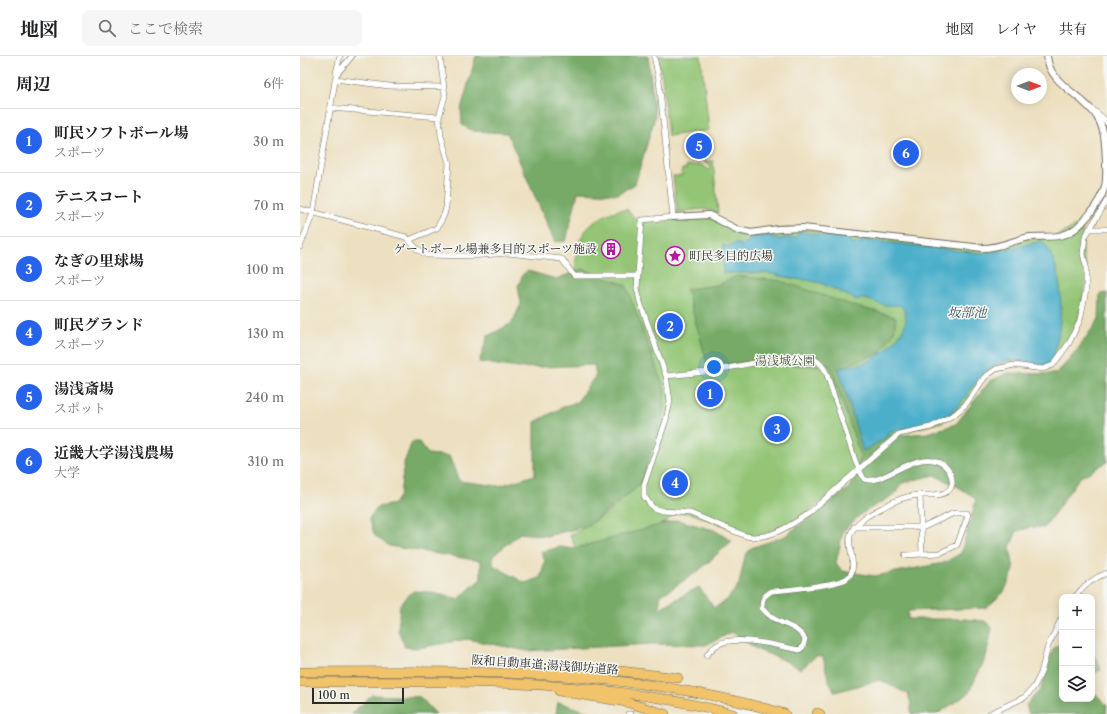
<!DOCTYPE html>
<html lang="ja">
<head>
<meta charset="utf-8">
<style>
  body { margin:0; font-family:"Libre Caslon Text","Noto Serif JP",serif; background:#f6f6f6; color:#202124 }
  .controls { position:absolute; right:12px; bottom:12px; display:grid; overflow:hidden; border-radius:8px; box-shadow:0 2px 10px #0003 }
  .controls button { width:36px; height:36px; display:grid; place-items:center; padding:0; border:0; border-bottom:1px solid #e0e0e0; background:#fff; color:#202124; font:20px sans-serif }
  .compass { position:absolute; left:711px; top:12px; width:36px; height:36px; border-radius:50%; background:#fff; box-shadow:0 2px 10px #0003; rotate:90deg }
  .scale { position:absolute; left:12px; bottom:10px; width:92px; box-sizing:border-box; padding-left:4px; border:2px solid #2b2b2b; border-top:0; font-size:11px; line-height:14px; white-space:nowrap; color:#2b2b2b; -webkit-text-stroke:3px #f6f6f2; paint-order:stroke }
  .you { position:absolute; left:414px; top:311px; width:14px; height:14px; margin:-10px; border:3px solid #fff; border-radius:50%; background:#1a73e8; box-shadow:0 0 0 6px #1a73e833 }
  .badge { display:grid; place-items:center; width:26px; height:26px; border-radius:50%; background:#2563eb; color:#fff; font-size:13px; font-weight:700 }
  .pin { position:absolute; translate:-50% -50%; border:2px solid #fff; box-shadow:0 1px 4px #0006 }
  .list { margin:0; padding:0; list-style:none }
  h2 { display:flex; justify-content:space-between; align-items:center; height:52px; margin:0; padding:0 16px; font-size:17px }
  h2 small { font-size:13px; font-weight:400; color:#757577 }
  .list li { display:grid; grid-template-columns:26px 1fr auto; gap:12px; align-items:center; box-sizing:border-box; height:64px; padding:0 16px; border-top:1px solid #e0e0e0 }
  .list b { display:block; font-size:15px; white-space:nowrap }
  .list p { margin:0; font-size:13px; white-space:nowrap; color:#757577 }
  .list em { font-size:13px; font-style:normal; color:#757577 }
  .icon { flex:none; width:22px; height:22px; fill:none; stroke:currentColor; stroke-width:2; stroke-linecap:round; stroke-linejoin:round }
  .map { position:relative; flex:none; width:807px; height:658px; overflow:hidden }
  header { display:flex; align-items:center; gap:24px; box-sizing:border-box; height:56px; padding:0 20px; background:#fff; border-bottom:1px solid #e0e0e0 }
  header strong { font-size:19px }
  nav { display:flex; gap:22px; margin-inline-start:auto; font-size:14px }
  .search { width:280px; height:36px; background:#f6f6f6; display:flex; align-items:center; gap:10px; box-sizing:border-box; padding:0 14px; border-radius:8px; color:#757577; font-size:15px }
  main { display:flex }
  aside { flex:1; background:#fff }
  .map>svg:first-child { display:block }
</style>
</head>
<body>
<header>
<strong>地図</strong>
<div class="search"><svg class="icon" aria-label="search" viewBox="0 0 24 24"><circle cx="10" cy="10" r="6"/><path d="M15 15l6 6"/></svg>ここで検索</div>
<nav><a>地図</a><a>レイヤ</a><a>共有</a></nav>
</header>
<main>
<aside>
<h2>周辺<small>6件</small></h2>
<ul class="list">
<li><span class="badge">1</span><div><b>町民ソフトボール場</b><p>スポーツ</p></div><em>30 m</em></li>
<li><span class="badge">2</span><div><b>テニスコート</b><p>スポーツ</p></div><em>70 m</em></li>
<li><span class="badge">3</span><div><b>なぎの里球場</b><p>スポーツ</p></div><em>100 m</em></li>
<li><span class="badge">4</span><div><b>町民グランド</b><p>スポーツ</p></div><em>130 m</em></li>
<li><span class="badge">5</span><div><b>湯浅斎場</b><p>スポット</p></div><em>240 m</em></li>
<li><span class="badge">6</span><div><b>近畿大学湯浅農場</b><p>大学</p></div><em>310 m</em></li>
</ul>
</aside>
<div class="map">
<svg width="807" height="658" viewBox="0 0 807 658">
  <rect width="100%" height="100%" fill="#f6f6f2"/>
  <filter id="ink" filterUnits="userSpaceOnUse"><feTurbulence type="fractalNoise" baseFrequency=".025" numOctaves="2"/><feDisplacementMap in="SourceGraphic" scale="8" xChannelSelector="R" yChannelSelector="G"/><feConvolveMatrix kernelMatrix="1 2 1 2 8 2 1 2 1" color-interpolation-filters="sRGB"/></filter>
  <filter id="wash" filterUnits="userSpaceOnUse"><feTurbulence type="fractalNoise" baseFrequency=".012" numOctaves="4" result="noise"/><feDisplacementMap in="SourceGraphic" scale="16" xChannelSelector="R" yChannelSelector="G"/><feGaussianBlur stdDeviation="0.9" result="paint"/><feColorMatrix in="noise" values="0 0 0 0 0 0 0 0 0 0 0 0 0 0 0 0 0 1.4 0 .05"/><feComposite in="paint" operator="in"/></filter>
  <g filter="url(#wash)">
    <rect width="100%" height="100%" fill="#ede0c0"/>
    <!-- green -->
    <path fill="#93c575" stroke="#5f7850" d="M357,0H401L409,74L368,80L362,20Z
      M413,105L418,157L403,153L377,156L373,120H382V113H386V110L402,109L409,114L411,111L404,106Z
      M327,153L333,161L342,164L403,159L444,176L491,172L683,192L719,184L756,180L782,167L783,198L787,222L776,274L748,312L719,309L690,316L670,343L643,366L603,376L534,436L491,468L455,481L390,457H376L360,470L281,503L270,479C289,470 323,449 334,431L274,220C276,208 276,196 280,185C286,168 308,154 327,153Z"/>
    <!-- forest -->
    <path fill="#76aa66" stroke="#506a48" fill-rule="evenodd" d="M176,0H348L355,61L335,128L318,138L278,136L266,185L255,186L207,77L173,75L162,69L161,53Z
      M283,213L326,229L365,335L363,360L340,429L288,470L246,480L220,477L193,500V509L225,527L240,522L245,505L241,496L260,491L273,493L377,464L414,474L432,485L397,516L360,540V552L399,531L414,552L427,544L439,528L445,500L451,492L485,480L550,431L561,401L530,310C489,310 448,304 408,309L386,233L418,229L437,220L481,225L554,250L596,261L594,276L580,297L539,312L563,394L586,380L628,377L656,368L690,325L708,317L756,318L775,297L799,263L800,238L807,237V406L779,422L744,472L732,471L717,475L710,491L714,514L704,536L686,552L608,555V563H665L685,565L692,572L686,601L668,638L637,658H611V648L608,638L580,624L535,636L528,623L523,601L516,600L501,613L483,604L456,593L432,576L406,589L352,588L227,595L167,583L119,592L105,591L98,574L100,548L113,535L130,536L158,543L181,523V505L89,490L75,480L69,462L78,451L94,448L100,439L104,407L112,386H119L128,398L149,400L159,425L199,430L235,419V366L265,350L277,346L296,319L294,309L217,312L179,306L188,280L212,267L221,248L218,230L223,218L228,215L256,223ZM634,419C649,427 664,432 676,444L661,497L644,507L575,520L542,515L536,507L543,475L561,458L595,438L602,427Z
      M762,587V643H792V634L807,649L806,658H729L726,649L741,633L753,593Z
      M792,600L797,602L801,614L792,618Z
      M72,639L120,641L136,658H51Z
      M258,646L295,658H256Z"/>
    <!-- water -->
    <path fill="#4bafca" stroke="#3b6d7a" d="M499,176L549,182L550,187H563L559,183L680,197L698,195L742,185C764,209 764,259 756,289C755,295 754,303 750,306C741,314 728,305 718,305C711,304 703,305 697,308C676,317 670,340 654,354C635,370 611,370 589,376L584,383L563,395L539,312C549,310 560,309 569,305C586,297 620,267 600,249C594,249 586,250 580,248C572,246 566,241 557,244L521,227L507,224L494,223L468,217H423V189L427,191L435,187L441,189L444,186L448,187L450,182L471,179L473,182L480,183L496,181Z"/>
  </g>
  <g filter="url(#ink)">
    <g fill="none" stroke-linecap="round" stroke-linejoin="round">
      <defs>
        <path id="minor" d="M354,0L359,24L373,161L342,164L337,232L340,246L366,320L370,345L366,364L344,429V440L353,452L363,455L390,457L446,480C468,485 491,469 508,458L599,378L631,371L655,358L665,349L685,321L696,313L714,309L743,313L753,309L769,287L780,264L786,234V210L783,198L785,181L807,144
          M36,17L40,0
          M35,23L89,30L144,31
          M30,52L139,61
          M792,53L803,62L807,67
          M0,153L106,181L117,193L127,199L170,200L208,197L262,203L274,220H338
          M789,173H807
          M109,184L137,172L144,159L146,151L149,107L141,80L139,61L145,40L140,0
          M0,191L13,157L36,19L52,0
          M366,320L406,316L497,299C511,299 520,304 526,316L556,407L564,423C583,432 621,386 646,411C650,415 653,422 652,428C649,444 624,437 612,440C604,441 597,444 589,448C577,455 558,462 551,477C545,490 561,514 546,523C536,529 486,534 472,535C463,540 462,543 462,552C475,570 496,567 505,583L503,591L499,594C480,590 436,579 419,588C414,590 410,595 407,599
          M620,439L622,498
          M554,471H624L654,457H667L668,459L657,489L640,497L605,499
          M775,541C784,529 793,522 807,517
          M328,658H331
          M689,658L725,641L734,631L741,617L748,590L762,561"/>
        <path id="tertiary" d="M373,161L409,159L438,174L451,177L478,173L503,172L683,192C699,192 714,184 730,181C741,180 752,182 763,179C780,175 801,146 805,130C807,122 806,113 806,106C805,91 806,75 797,61C784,39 749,29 747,0"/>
        <path id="motorway" d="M253,614L321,615L378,622
          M0,616C162,615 328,611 485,658
          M0,626C145,626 292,620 433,658
          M259,635L326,646L365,658
          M517,657L520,658"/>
      </defs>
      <!-- minor casing -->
      <use href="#minor" stroke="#6f6a5f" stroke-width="6"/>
      <!-- tertiary casing -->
      <use href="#tertiary" stroke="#6f6a5f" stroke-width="8"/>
      <!-- motorway casing -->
      <use href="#motorway" stroke="#6f6a5f" stroke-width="10"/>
      <!-- minor -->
      <use href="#minor" stroke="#fff" stroke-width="5"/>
      <!-- tertiary -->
      <use href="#tertiary" stroke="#fff" stroke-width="6"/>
      <!-- motorway -->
      <use href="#motorway" stroke="#f1c36a" stroke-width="9"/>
    </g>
  </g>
  <!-- icons -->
  <defs>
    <symbol id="building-ring" viewBox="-11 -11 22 22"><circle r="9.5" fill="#f6f6f2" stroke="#b5179e" stroke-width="1.5"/><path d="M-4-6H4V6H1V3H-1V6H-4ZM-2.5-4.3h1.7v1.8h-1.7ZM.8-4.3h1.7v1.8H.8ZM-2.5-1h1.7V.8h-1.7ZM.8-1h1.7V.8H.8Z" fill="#b5179e"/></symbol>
    <symbol id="sight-ring" viewBox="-11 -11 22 22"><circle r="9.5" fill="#f6f6f2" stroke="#b5179e" stroke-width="1.5"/><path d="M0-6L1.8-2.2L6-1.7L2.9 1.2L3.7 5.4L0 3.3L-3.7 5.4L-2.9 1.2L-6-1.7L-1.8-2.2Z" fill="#b5179e"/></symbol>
  </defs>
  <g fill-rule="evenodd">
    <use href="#building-ring" x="300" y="182" width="22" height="22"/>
    <use href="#sight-ring" x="364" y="189" width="22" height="22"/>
  </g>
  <g text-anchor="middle" stroke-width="3" stroke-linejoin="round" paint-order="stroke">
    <!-- poi labels -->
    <g font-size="12" fill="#2b2b2b" stroke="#f6f6f2" text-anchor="end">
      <text x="297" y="197">ゲートボール場兼多目的スポーツ施設</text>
      <text x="389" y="204" text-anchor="start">町民多目的広場</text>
    </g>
    <!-- park labels -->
    <g font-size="12" fill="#4a5941" stroke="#f6f6f2">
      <text x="485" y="309">湯浅城公園</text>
    </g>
    <!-- street labels -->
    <g font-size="12" fill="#2b2b2b" stroke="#f6f6f2">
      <text transform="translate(245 609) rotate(4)" y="4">阪和自動車道;湯浅御坊道路</text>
    </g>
    <!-- water labels -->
    <g font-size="13" font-style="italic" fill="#365963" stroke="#f6f6f2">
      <text x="667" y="261">坂部池</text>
    </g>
  </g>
</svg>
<div class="controls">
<button>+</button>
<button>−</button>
<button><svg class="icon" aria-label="layers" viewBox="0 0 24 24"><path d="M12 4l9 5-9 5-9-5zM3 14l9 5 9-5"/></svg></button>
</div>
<svg class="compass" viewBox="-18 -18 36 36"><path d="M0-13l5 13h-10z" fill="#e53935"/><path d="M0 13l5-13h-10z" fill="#757577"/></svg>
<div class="scale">100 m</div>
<div class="you"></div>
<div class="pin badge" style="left:410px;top:338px">1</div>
<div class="pin badge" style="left:370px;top:270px">2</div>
<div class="pin badge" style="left:477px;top:373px">3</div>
<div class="pin badge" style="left:375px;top:427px">4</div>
<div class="pin badge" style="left:399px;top:90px">5</div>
<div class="pin badge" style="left:606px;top:97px">6</div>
</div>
</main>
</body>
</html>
